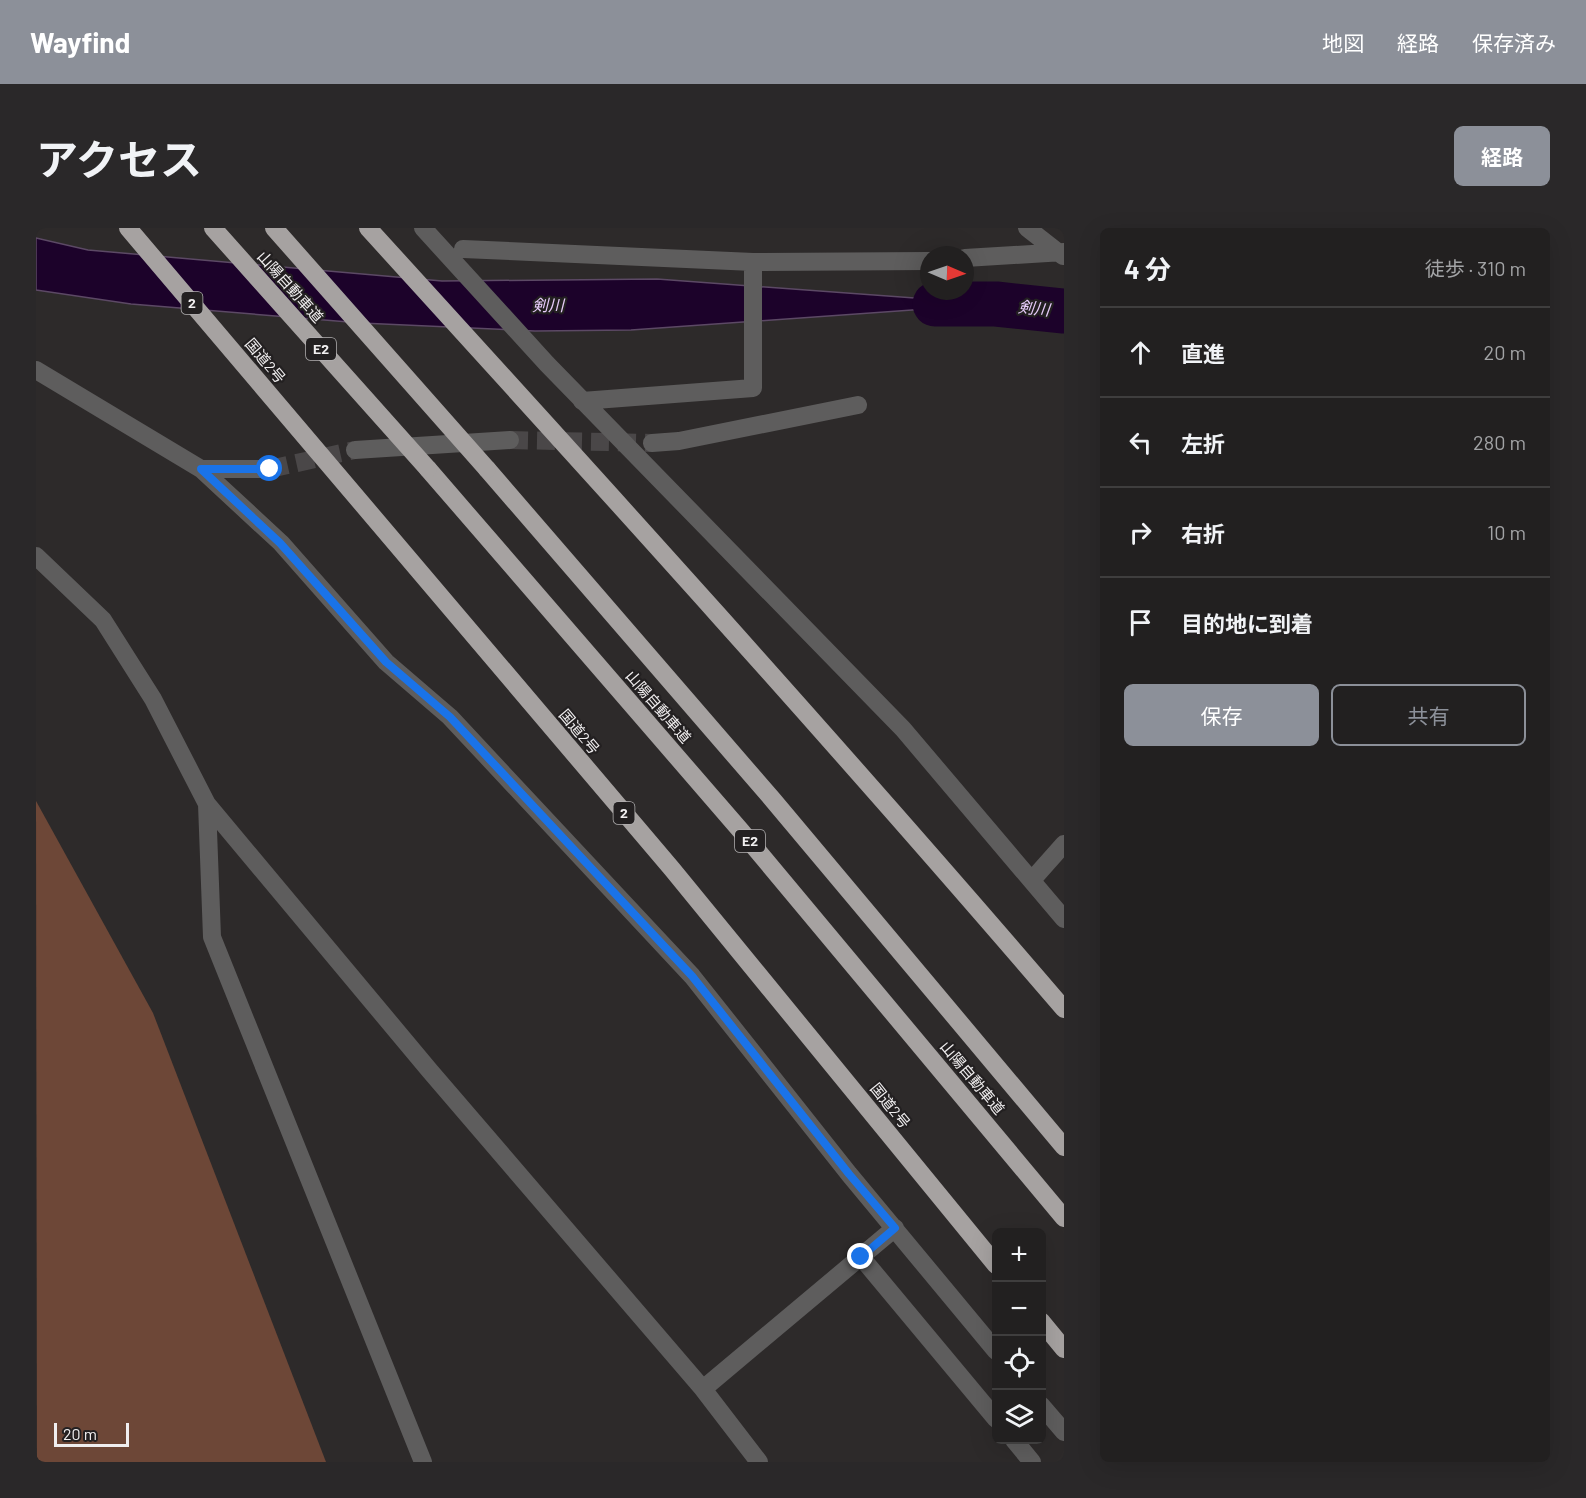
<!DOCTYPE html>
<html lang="ja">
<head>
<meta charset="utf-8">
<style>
  body { margin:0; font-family:Barlow,"Noto Sans JP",sans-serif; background:#2a2829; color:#f1f3f6 }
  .controls { position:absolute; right:18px; bottom:18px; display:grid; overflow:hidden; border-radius:9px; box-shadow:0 6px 24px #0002 }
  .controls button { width:54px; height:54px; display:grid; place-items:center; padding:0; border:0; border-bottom:2px solid #3f3e3e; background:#222020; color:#f1f3f6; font:30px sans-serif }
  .compass { position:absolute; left:884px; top:18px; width:54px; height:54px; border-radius:50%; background:#222020; box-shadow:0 6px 24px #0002; rotate:92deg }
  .scale { position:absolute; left:18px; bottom:15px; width:75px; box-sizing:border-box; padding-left:6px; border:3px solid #f0eeef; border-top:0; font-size:16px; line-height:21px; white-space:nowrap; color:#f0eeef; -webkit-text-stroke:4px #232021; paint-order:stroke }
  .stop { position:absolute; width:18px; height:18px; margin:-14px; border:4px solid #1a73e8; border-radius:50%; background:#fff }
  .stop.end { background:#1a73e8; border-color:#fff; box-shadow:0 2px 6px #0008 }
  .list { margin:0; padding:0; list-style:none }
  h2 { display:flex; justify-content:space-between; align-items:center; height:78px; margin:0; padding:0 24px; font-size:26px }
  h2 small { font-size:20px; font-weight:400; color:#a2a3a5 }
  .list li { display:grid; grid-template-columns:39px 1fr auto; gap:18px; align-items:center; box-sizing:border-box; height:90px; padding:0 24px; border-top:2px solid #3f3e3e }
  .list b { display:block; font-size:22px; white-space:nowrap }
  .list em { font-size:20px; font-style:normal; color:#a2a3a5 }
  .actions { display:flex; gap:12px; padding:18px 24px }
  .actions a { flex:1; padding:14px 0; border:2px solid #8c9099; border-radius:9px; text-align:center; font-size:21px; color:#8c9099 }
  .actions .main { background:#8c9099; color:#fff }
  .icon { flex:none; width:33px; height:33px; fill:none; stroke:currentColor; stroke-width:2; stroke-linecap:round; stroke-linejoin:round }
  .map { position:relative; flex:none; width:1028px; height:1234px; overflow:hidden; border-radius:9px }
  header { display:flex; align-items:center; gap:36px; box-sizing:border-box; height:84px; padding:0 30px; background:#8c9099; color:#fff }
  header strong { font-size:28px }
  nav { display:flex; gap:33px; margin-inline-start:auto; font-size:21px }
  .intro { display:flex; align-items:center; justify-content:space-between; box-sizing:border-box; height:144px; padding:0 36px }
  h1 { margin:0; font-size:42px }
  .button { padding:15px 27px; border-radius:9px; background:#8c9099; color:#fff; font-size:21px; font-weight:700 }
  main { display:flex; gap:36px; padding:0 36px }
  aside { flex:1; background:#222020; border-radius:9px; box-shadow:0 6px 24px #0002 }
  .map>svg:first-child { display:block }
</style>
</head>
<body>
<header>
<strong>Wayfind</strong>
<nav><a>地図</a><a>経路</a><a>保存済み</a></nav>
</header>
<div class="intro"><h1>アクセス</h1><a class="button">経路</a></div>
<main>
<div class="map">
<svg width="1028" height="1234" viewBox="0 0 1028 1234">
  <rect width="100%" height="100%" fill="#2d2a2a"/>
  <!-- green -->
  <path fill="#6d4737" d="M0,573L117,785L290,1234H1Z"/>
  <!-- water -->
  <path fill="#1c022a" stroke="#5c4965" stroke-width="1.5" d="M0,10L52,22L406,53L621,51L960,76L595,102L499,103L325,95L95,76L0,62Z"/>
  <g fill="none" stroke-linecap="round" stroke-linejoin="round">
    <!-- river -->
    <path stroke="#1c022a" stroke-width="45" d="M899,76H960L1028,83"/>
    <!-- minor-tunnel -->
    <path stroke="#4a4748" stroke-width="18" stroke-dasharray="18 9" stroke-linecap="butt" d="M474,212L616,215
      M234,241L319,222"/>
    <!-- minor -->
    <path stroke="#5e5d5d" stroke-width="18" d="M387,0L511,136L867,501L1028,691
      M991,0L1027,28
      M427,21L717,34L893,33
      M929,30L1028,24
      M0,142L165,241L245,315L350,434L414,489L656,748L813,946L960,1123
      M546,173L717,160V34
      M616,215L643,213L822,177
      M319,222L474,212
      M165,241H234
      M0,328L67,392L117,471L171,576L394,843L667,1161L723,1234
      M171,576L176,709L387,1234
      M996,652L1028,616
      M825,1029L960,1191
      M667,1161L859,1000
      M1005,1177L1028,1204
      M978,1212L996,1234"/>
    <!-- highway -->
    <path stroke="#a6a2a1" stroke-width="18" d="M92,0L636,641L960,1037
      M332,0C567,258 801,516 1028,781
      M392,241L705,603L1028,990
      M451,241L737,572L1028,919
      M1005,1093L1028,1121"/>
    <!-- highway-bridge -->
    <path stroke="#a6a2a1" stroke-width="18" d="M177,0L392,241
      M238,0L451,241"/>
  </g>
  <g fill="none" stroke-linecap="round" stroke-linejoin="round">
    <!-- route -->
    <path stroke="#1a73e8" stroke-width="8" d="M234,241H165L244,315L350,434L414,489L656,748L813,946L859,1000L825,1029"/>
  </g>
  <g text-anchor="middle" stroke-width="4.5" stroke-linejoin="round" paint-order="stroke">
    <!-- shield labels -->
    <g fill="#232021" stroke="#b2b0b1" stroke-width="1.5">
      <rect x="145.5" y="64" width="21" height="22" rx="4.5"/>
      <rect x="270" y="110" width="30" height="22" rx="4.5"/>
      <rect x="577.5" y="574" width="21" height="22" rx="4.5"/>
      <rect x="699" y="602" width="30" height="22" rx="4.5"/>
    </g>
    <g font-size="14" font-weight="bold" fill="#f0eeef">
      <text x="156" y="80">2</text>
      <text x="285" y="126">E2</text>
      <text x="588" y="590">2</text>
      <text x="714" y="618">E2</text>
    </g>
    <!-- street labels -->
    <g font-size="15" fill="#f0eeef" stroke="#232021">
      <text transform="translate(254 59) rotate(48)" y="5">山陽自動車道</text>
      <text transform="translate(229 133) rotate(50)" y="5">国道2号</text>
      <text transform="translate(622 479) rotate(49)" y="5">山陽自動車道</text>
      <text transform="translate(543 504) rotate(50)" y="5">国道2号</text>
      <text transform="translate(936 850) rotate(50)" y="5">山陽自動車道</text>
      <text transform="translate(854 878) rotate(51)" y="5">国道2号</text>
    </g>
    <!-- water labels -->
    <g font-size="16" font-style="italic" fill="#e8cdfb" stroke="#232021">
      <text x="512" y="83">剣川</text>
      <text transform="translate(998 80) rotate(6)" y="6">剣川</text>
    </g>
  </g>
</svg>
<div class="controls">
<button>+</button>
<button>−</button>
<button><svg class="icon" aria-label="locate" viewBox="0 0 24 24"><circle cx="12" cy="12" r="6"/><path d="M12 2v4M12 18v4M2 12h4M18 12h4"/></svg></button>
<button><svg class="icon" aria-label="layers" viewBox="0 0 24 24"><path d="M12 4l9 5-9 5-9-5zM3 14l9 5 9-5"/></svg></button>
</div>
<svg class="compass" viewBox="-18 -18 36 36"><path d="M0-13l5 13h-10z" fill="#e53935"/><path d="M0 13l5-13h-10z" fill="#a2a3a5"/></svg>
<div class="scale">20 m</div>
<div class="stop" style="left:234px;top:241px"></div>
<div class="stop end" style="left:825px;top:1029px"></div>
</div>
<aside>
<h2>4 分<small>徒歩 · 310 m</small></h2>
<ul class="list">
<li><svg class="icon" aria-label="ahead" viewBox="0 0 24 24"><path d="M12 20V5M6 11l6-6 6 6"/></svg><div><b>直進</b></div><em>20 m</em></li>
<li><svg class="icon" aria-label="left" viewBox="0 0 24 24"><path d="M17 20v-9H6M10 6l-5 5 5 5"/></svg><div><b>左折</b></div><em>280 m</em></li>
<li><svg class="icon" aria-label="right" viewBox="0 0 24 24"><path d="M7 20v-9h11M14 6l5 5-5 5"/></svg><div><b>右折</b></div><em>10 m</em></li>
<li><svg class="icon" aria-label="arrive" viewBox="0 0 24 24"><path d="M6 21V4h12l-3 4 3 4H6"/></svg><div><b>目的地に到着</b></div></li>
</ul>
<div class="actions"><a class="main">保存</a><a>共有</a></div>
</aside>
</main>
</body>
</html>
